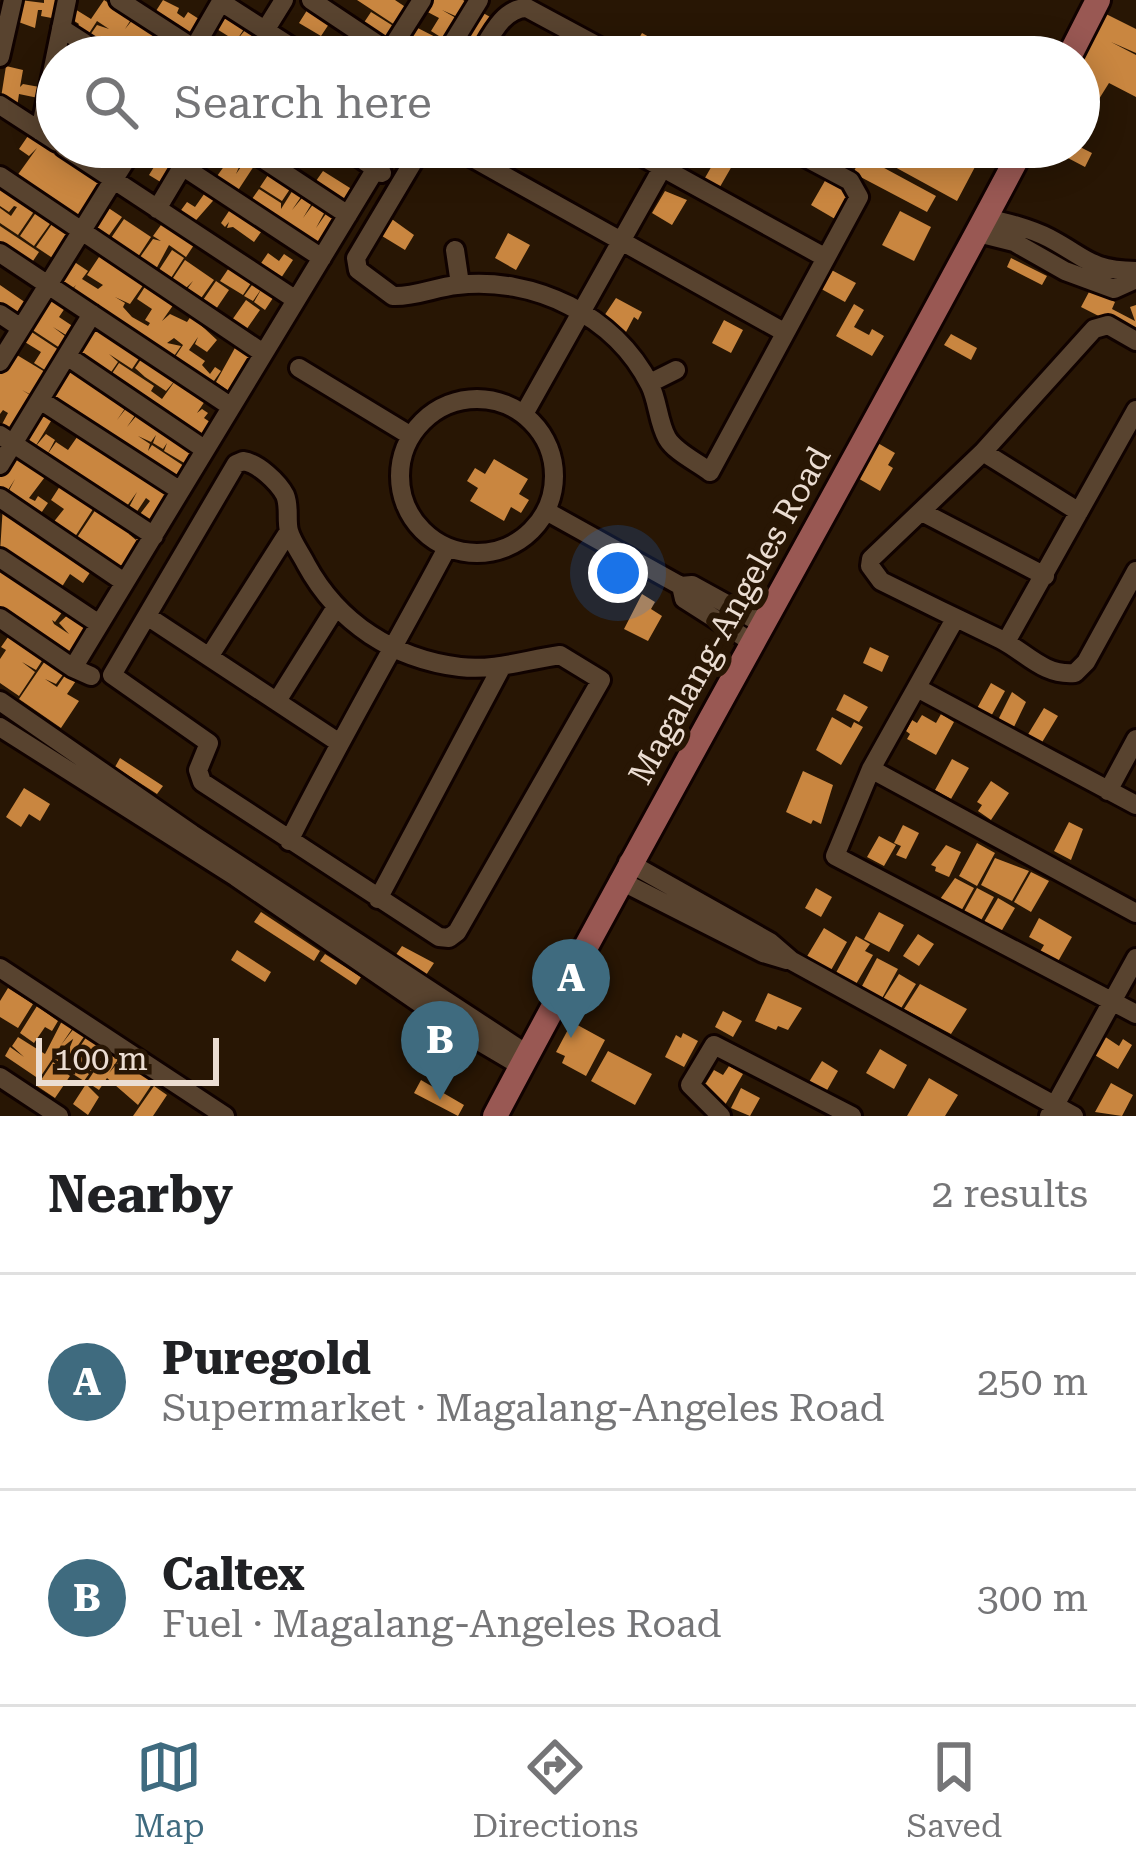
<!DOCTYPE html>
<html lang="en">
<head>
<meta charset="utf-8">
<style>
  body { margin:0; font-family:"Roboto Serif",serif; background:#f2f2f2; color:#202124 }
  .scale { position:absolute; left:36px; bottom:30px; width:183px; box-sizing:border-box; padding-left:12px; border:6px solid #ebddd2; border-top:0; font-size:33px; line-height:42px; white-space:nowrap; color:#ebddd2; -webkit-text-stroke:9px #281604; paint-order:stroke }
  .you { position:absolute; left:618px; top:573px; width:42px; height:42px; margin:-30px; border:9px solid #fff; border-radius:50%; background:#1a73e8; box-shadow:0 0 0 18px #1a73e833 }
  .badge { display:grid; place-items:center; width:78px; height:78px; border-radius:50%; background:#3f6b7f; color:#fff; font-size:39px; font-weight:700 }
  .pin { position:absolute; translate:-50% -99px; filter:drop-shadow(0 3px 6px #0008) }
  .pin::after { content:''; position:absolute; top:63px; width:42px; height:36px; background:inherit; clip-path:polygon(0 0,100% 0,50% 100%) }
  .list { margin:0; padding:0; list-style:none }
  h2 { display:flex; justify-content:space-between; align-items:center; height:156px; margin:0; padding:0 48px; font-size:51px }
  h2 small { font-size:39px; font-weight:400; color:#757577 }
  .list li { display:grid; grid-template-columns:78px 1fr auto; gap:36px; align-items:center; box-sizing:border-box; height:216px; padding:0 48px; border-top:3px solid #e0e0e0 }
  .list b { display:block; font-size:45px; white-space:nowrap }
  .list p { margin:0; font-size:39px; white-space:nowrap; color:#757577 }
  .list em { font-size:39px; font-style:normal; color:#757577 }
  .icon { flex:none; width:66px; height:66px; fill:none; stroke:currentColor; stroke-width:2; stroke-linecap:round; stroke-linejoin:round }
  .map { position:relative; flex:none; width:1136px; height:1116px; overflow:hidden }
  .search { position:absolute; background:#fff; box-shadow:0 6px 30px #0003; left:36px; right:36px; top:36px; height:132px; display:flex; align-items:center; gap:30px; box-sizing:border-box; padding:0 42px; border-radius:66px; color:#757577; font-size:45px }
  .sheet { height:588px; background:#fff }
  nav { display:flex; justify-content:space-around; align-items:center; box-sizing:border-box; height:168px; border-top:3px solid #e0e0e0; background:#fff; font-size:33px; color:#757577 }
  nav a { display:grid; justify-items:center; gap:6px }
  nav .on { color:#3f6b7f }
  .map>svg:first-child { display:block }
</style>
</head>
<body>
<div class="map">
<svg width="1136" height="1116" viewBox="0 0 1136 1116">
  <rect width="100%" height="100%" fill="#281604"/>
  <!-- building -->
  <path fill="#c98640" d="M20,0L44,3V0H64L57,19L41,16L42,10H38L35,28L13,20Z
    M104,0L132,18L125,29L134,18L185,51L181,57H154L142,49L147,41L142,38L135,48L148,57H109L86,41L97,25L109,29L97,21L84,41L72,34L79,24L65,15L70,6L91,19Z
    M163,0L179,8L177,13L184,18L188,12L199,19L189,35L154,14Z
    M357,0H395L410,10L398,27Z
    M425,0H463L471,5L462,19L442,10L463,22L450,43L431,31L439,18L420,8Z
    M311,4L333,18L321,36L299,23Z
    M225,7L248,23L236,41L212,26Z
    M476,9L492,18L486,29L470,57H448Z
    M1098,10L1136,29V53L1111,42L1136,55V97L1109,83L1079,131V66L1097,33L1088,29Z
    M371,12L398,29L386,47L361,27Z
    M250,24L273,39L261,56L248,48L258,57H223Z
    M410,24L449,44L443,56L405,32Z
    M642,33L684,57H636L630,54Z
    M6,66L23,70L20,87L23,84L45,88L43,99L19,94L16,114L0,104Z
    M32,130L108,179L79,224L14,180L37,148L29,156L19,149Z
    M85,147H107L122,157L110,174L80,154Z
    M199,147H236L227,159L239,167L236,174L245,161L254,166L233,198L212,183L225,165Z
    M903,147H944L976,165L957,201L893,166Z
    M1047,147H1080L1092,153L1085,167Z
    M162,154L180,165L167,186L149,175Z
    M862,156L936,196L927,212L853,173Z
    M717,157L732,166L717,192L702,183Z
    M272,169L294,183L282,201L260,187Z
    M323,171L358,193L346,211L311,188Z
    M826,179L850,194L835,219L811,205Z
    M296,185L305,191L292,210L307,192L315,198L303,218L317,199L328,206L316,228L330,208L343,217L321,255L247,206L259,189L281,203V209Z
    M209,187L219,194L190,227L176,217L187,202L195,207Z
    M0,189L35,210L18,235L0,223V208L11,216L17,207L14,206L9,212L0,206Z
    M665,191L687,200L672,225L652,213Z
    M104,205L122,217L105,241L87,229Z
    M233,205L266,225L254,242L233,227L227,228L229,222L225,227L221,223Z
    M37,211L52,221L34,246L20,236Z
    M900,211L931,227L914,261L882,245Z
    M389,217L414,235L405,250L382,236Z
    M166,218L198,239L186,257L169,245L155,271L138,260L153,239L161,241L153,236Z
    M124,219L151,237L136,260L109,241Z
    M52,224L72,238L57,261L36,247Z
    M0,226L39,252L29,267L0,251Z
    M508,233L530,245L516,270L495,258Z
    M172,250L184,258L169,281L157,273Z
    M268,253L279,261L284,254L293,260L277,284L257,269Z
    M101,254L144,284L130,304L115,297L125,303L123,307L132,317L148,326L150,323L145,320L152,309L137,299L146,285L174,304L162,321L170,314L187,322L191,316L217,340L207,352L195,344L198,337L189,350L205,361L202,365L210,374L215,367L221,371L209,388L195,379L199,373L171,363L183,345L174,338L167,343L181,346L170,362L68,297L76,285L67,294L52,285L70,259L88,271L82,279L98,289L103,285L87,275Z
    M1011,258L1047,276L1042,285L1007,267Z
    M185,260L214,280L199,301L185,292L193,281L184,290L171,281Z
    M233,262L255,277L243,295L220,281Z
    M824,266L856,283L845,302L814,285Z
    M257,278L277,292L265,310L254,302L262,288L253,301L244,296Z
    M216,281L229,290L214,312L201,303Z
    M0,285L29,305L18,321L0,308Z
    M1090,290L1115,302L1112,309L1135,321L1130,307L1136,305V335L1081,307Z
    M49,292L69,302L59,317L80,331L74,340L53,327L73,342L66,352L28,327Z
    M616,298L642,312L638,320L634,317L626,332L602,319Z
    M246,300L260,310L246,330L232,320Z
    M854,304L864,310L854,327L869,335L872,329L884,336L872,356L836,336Z
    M724,320L743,330L731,353L712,343Z
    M91,321L144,351L132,369L109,354L118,362L105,381L71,356Z
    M27,329L65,354L51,374L34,363L41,352L20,339Z
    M951,334L977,348L971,360L944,345Z
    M236,346L256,360L241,382L234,380L241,385L229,403L221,398L227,390L216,382Z
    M12,352L50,375L37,398L22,390L35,398L14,437L0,428L8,413L3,410L0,414V374Z
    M146,352L209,395L197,413L202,409L208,413L204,418L217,427L203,446L107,381L119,363L154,386L151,391L162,399L177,378L166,391L145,377L135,368Z
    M68,360L130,401L117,420L131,402L140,408L127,427L142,409L196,446L191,467L164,451L167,443L163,449L153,443L156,435L151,442L138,436L150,444L148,451L152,445L190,470L180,484L42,397Z
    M42,404L56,413L35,447L46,434L55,440L47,455L56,442L68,450L82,430L177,492L161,516L155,515L161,519L155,528L137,518L150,501L146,498L134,516L127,511L137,492L127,506L117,499L114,503L17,441Z
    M869,438L895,453L888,465L893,468L880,491L849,473Z
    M13,451L48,473L29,498L35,501L38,496L48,503L37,519L4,500L15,479L3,498L0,496V473Z
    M494,459L528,479L519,494L529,500L521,513L511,507L504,521L470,501L478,488L467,481L475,468L485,474Z
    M62,483L95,506L71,543L48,529L64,509L51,500Z
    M3,505L95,565L83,583L70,574L58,593L0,552Z
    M98,506L133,528L129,534L136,540L140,533L148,538L123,577L74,542Z
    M0,561L63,611L55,622L52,620L54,624L69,634L59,623L74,609L79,613L74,619L80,615L96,625L71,665L0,617Z
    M642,594L655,602L651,609L662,616L648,641L624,629Z
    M13,630L47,653L36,670L22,662L35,672L19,696L0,683V659L6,650L1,647Z
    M870,647L889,656L882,672L863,663Z
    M49,655L68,668L56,684L45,679L57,687L70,668L80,675L67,694L79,701L61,728L19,699Z
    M991,683L1005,691L989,720L975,712Z
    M1012,692L1026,702L1013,729L997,722Z
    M844,694L868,707L859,722L836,710Z
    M1044,708L1058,716L1041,744L1027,736Z
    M941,714L954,722L936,755L907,739L910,734L906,731L912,720L917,723L922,715L936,723Z
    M832,717L851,728L854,722L863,727L841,765L816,750Z
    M120,758L163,786L157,794L115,767Z
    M952,759L969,768L951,799L935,790Z
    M803,771L833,785L821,824L813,820L811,824L786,812Z
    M991,781L1009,793L991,820L978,811L982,805L977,802Z
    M24,788L50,804L40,821L29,814L21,827L6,817Z
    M1069,822L1083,829L1071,860L1054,851Z
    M903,825L919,833L906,859L896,855L901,846L894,843Z
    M879,836L896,845L884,866L867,857Z
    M977,843L995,853L977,886L959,876Z
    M946,845L961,852L949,877L935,871L936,867L931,865Z
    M995,858L1029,871L1012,901L981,885Z
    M1031,872L1049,881L1031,912L1014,902Z
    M955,878L974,888L960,913L938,902Z
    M816,888L832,897L821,917L805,908Z
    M977,888L994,897L979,924L962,915Z
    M998,898L1015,908L998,937L981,927Z
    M261,912L320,951L314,961L254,922Z
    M879,912L904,925L889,952L864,939Z
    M1039,918L1072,937L1056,965L1038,955L1044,945L1029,937Z
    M824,928L847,942L830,972L806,958Z
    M918,934L934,944L919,966L903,956Z
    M856,936L870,944L865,951L873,955L852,991L832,980Z
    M402,946L434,963L426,975L395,956Z
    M237,950L271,972L265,982L231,960Z
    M325,954L361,977L356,985L320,961Z
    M877,958L898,969L880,1002L862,986Z
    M899,974L916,984L900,1010L883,999Z
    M920,984L967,1009L951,1034L904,1009Z
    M8,988L33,1004L18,1028L0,1017V1001Z
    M768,993L802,1008L788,1030L778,1026L776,1030L755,1021Z
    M37,1006L58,1021L52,1031L45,1027L34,1043L20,1033Z
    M723,1011L742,1021L733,1037L715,1027Z
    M63,1019L74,1026L61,1045L75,1027L86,1034L64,1065L53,1058L39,1079L5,1056L10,1047L24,1057L12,1046L18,1037L45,1054Z
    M572,1022L605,1040L586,1076L562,1063L565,1056L556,1052Z
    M683,1033L698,1041L684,1067L665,1057L676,1035L681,1038Z
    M87,1036L99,1044L95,1050L102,1055L91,1071L74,1064L89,1074L84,1081L65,1069Z
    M1104,1036L1119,1046L1123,1039L1132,1045L1118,1069L1093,1054Z
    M880,1049L907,1065L894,1089L866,1073Z
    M108,1050L119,1058L109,1073L119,1061L154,1081L138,1105L107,1078L99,1090L87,1082Z
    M608,1051L652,1074L635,1105L591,1081Z
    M822,1061L838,1071L826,1092L809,1082Z
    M53,1062L70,1076L55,1098L37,1086Z
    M729,1066L743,1074L725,1105L701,1091L714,1070L723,1075Z
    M929,1078L958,1095L945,1116H907Z
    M421,1080L464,1105L458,1116L414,1093Z
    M1111,1083L1133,1095L1122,1116L1095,1112Z
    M86,1084L99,1097L88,1115L73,1104Z
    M154,1086L167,1095L153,1116H133Z
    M741,1088L760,1098L750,1116L731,1108Z"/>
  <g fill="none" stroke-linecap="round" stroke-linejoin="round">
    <defs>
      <path id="minor" d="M119,0L207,57
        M311,0L389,52
        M221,2L307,57
        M61,28L106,57
        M266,29L284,0
        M0,57L13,0
        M189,57L222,0
        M386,57L422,0
        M444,57L479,0
        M478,57C490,38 502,8 527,8L618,57
        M0,105L57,142
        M40,131L67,0
        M64,147L296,300
        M245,147L348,215
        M344,147L382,173
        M422,147L356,258L358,270L393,296C415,297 436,287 457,285C533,276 615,315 650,385C658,401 658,422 667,438C675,452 697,462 710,472L859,197L850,181L786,147
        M453,147L784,332
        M625,147L826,258
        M182,166L322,258
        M0,176L263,353
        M157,209L194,147
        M986,218C1008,223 1029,228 1049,238C1087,258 1089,270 1136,271
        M978,233L1014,242L1065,271L1114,289L1136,279
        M455,250L460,284
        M0,253L230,406
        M0,314L21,328
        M1136,341L1108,325L1094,329L983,452L871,559L870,566L881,581C921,601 960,620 1000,639C1026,652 1043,676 1075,673L1086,662L1136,571
        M67,356L204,449
        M0,362L134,147
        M299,368L411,436
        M650,383L676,370
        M400 476a77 77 0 1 1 154 0a77 77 0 1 1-154 0Z
        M40,400L179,490
        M524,414L674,147
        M0,435L154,536
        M983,452L1079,512
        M243,461C258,463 278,482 285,495C290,507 286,519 289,531C292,542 301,554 306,564C338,623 394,659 460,667C495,671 525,660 560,655L601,680L457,932L449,938L439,937L202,782L198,770L209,743L112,675L236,464Z
        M0,465L92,314
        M0,498L124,582
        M546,511L681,586L692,585L763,624
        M922,512L1045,576
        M0,558L99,624
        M681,586L684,599L753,643
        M147,616L338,742
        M0,618L73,668L91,676
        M955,619L871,769L835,856L1136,1014
        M1006,642L1136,410
        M209,657L289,531
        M73,668L389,147
        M919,689L1136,805
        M0,701L192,834L527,1054
        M277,701L336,607
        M0,727L236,877L453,1026L521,1066
        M871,769L1136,913
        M1108,791L1136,739
        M289,841C339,741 395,646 447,548
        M628,862L770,942L792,961L1074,1116
        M619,880L763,953L787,960
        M378,899L501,668
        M0,968L225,1116
        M0,1077L59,1116
        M721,1116L690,1085L714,1045L852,1116
        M1049,1116L1136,958"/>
      <path id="major" d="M1069,57L1098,0
        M495,1116C667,791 851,472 1023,147"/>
    </defs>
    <!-- minor casing -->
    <use href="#minor" stroke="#100200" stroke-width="24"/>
    <!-- major casing -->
    <use href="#major" stroke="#100200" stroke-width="30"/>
    <!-- minor -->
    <use href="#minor" stroke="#58432f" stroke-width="18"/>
    <!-- major -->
    <use href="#major" stroke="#995853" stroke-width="24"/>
  </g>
  <g text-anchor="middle" stroke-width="12" stroke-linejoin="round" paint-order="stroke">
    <!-- street labels -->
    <g font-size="33" fill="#ebddd2" stroke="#281604">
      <text transform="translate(729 615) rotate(-61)" y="12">Magalang-Angeles Road</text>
    </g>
  </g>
</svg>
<div class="scale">100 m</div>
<div class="you"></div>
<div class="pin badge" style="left:571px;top:1038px">A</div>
<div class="pin badge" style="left:440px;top:1100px">B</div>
<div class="search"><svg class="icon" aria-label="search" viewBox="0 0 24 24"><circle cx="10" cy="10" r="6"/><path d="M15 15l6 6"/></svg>Search here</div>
</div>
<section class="sheet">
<h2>Nearby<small>2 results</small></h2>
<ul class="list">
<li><span class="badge">A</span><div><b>Puregold</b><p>Supermarket · Magalang-Angeles Road</p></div><em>250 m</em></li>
<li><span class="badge">B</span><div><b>Caltex</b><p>Fuel · Magalang-Angeles Road</p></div><em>300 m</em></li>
</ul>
</section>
<nav>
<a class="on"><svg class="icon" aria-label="map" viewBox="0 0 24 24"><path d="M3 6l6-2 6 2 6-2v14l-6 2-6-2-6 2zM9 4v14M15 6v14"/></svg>Map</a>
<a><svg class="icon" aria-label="directions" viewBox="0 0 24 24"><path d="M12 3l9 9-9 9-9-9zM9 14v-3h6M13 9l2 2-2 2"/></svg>Directions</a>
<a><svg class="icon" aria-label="saved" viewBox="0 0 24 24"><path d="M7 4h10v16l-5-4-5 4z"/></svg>Saved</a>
</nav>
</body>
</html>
